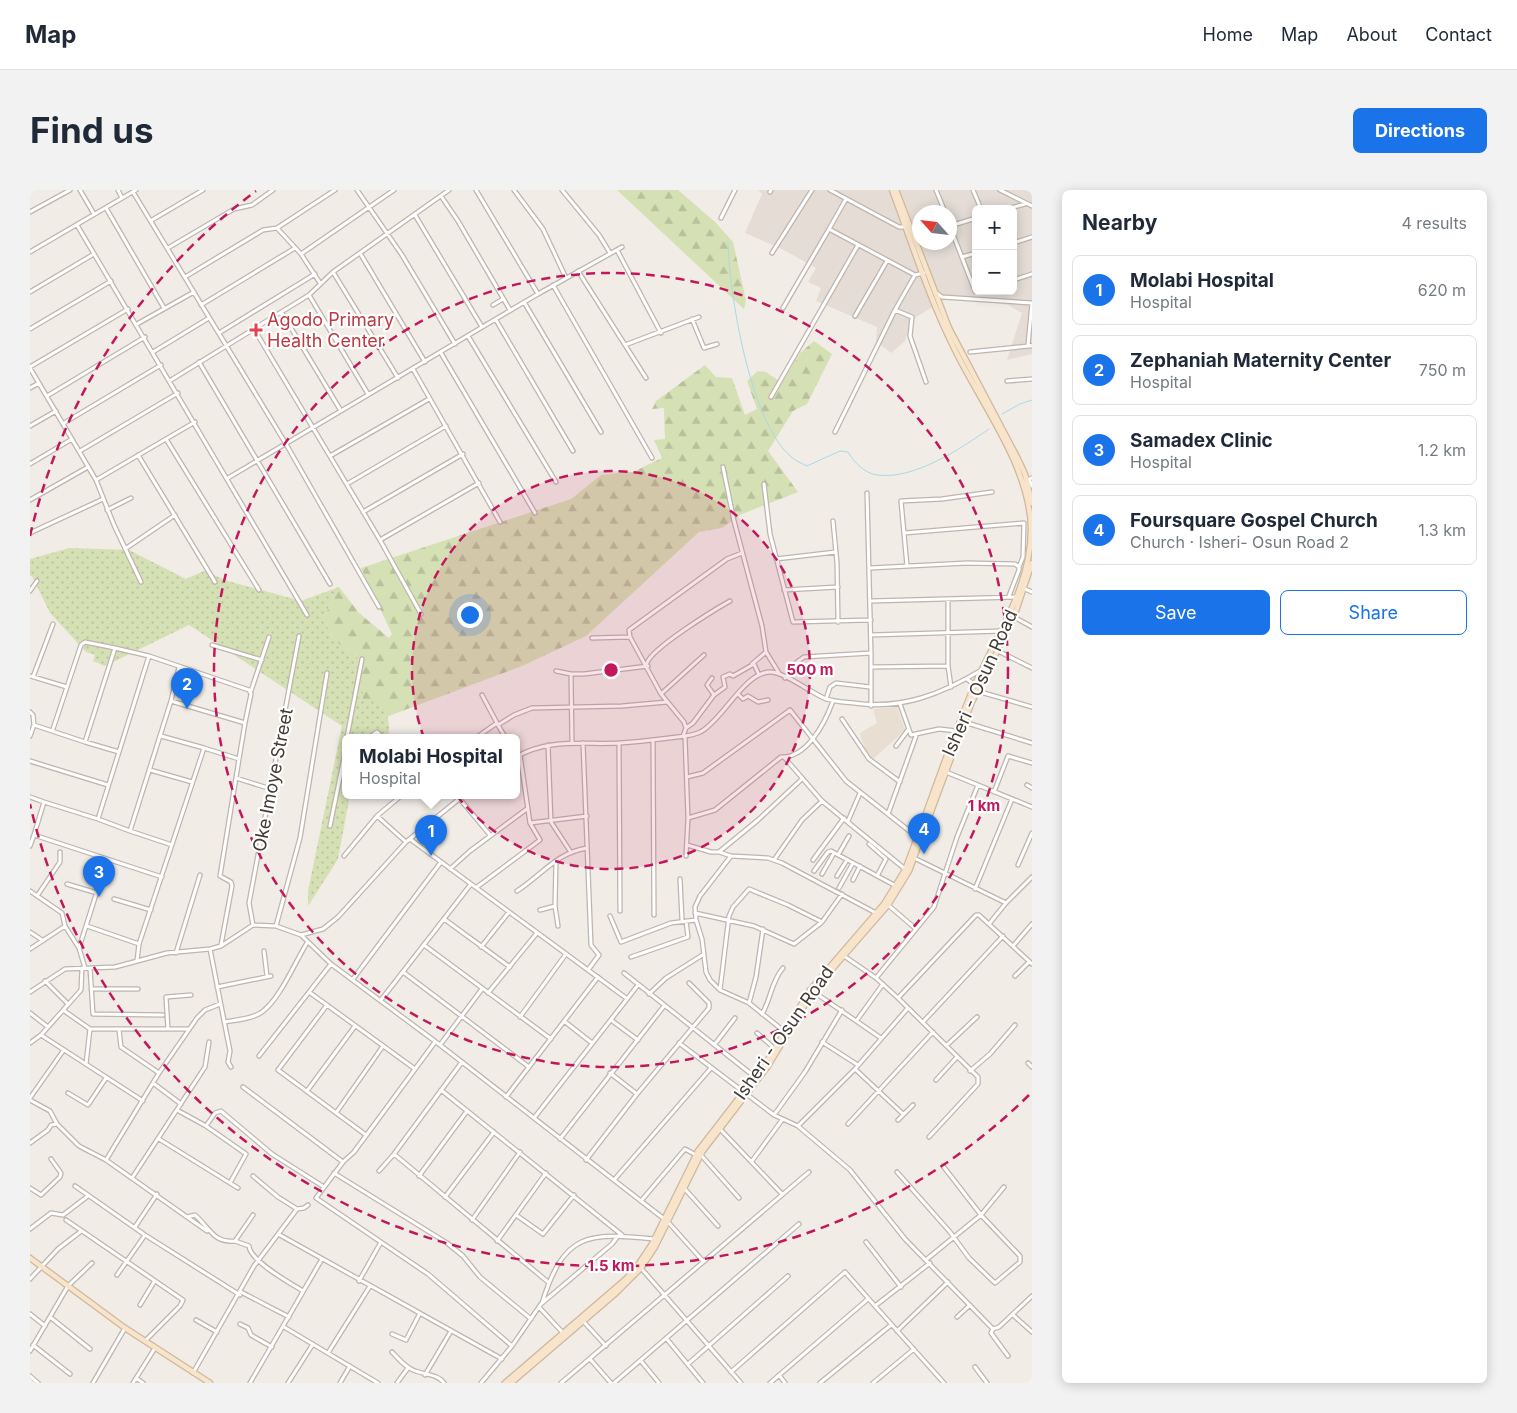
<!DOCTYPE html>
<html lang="en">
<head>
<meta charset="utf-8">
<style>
  body { margin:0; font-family:Inter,sans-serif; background:#f2f2f3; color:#1f2937 }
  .controls { position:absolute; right:15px; top:15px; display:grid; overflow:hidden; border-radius:8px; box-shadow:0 2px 12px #0003 }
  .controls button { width:45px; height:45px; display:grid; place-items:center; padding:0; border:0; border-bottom:1px solid #e0e1e3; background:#fff; color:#1f2937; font:25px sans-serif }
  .compass { position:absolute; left:882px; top:15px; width:45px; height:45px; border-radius:50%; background:#fff; box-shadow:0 2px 12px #0003; rotate:297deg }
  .you { position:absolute; left:439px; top:424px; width:18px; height:18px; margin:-12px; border:4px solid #fff; border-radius:50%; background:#1a73e8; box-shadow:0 0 0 8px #1a73e833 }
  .badge { display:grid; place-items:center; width:32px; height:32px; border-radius:50%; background:#1a73e8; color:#fff; font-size:16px; font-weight:700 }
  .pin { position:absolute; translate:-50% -41px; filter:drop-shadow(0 1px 2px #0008) }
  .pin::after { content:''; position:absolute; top:26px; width:18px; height:15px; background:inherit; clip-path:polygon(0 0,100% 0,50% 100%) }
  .popup { position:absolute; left:312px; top:544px; width:178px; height:65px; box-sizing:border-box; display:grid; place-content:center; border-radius:8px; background:#fff; filter:drop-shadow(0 1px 4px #0005); font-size:16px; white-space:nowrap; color:#747a83 }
  .popup b { font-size:19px; color:#1f2937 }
  .popup::after { content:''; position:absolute; left:50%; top:100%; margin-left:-10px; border:10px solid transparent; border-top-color:#fff }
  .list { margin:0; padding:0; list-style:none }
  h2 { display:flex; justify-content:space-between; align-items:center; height:65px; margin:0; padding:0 20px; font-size:21px }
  h2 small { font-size:16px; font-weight:400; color:#747a83 }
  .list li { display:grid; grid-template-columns:32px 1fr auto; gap:15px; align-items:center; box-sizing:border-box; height:70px; margin:0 10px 10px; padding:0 10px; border:1px solid #e0e1e3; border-radius:8px }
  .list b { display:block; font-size:19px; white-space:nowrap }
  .list p { margin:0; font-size:16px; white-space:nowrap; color:#747a83 }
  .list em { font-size:16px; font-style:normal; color:#747a83 }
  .actions { display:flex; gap:10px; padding:15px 20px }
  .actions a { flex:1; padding:11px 0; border:1px solid #1a73e8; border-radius:8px; text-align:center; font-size:18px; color:#1a73e8 }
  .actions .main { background:#1a73e8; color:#fff }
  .map { position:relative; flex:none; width:1002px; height:1193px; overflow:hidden; border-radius:8px }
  header { display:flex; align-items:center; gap:30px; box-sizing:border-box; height:70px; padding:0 25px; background:#fff; border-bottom:1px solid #e0e1e3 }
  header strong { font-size:24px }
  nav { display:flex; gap:28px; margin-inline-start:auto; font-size:18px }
  .intro { display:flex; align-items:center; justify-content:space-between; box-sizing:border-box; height:120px; padding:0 30px }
  h1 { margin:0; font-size:35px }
  .button { padding:12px 22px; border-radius:8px; background:#1a73e8; color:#fff; font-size:18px; font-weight:700 }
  main { display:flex; gap:30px; padding:0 30px }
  aside { flex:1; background:#fff; border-radius:8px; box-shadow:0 2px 12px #0003 }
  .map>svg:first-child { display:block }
</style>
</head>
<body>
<header>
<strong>Map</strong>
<nav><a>Home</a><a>Map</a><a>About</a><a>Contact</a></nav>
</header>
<div class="intro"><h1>Find us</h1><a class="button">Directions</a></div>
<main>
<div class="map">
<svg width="1002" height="1193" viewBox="0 0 1002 1193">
  <defs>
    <pattern id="grass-dots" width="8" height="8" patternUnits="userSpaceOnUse" patternTransform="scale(1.25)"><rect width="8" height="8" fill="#d5e0b4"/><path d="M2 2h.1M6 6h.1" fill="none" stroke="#b8c19b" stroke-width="1.8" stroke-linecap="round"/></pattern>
    <pattern id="forest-firs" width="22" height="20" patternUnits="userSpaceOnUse" patternTransform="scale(1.25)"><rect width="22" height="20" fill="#d5e0b4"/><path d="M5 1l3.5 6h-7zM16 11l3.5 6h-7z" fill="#b8c19b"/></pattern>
  </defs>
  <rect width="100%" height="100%" fill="#f1ece6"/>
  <!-- residential -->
  <path fill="#e4dcd5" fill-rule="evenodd" d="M728,0H1002V164L977,170L992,123L978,115L928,107H919L881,130L875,151L861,163L846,151L847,137L786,111L791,98L778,92L786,78L754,60L715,43L732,4ZM946,19H983V101H946ZM889,22H919V52H889Z"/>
  <!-- education -->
  <path fill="#e8ded2" d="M867,517L875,540L842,570L836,562L830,543L847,533L843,519Z"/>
  <!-- grass -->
  <path fill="url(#grass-dots)" d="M40,358L99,360L156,389L174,381L198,391L271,411L309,397L293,429L306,452L327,466C335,493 365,518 358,547H316V605H326L319,610L308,669L278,716V701L312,536L159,435L75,476L63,471L65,465L56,462L20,423L2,386H0V369Z"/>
  <!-- forest -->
  <path fill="url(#forest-firs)" d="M587,0H648L685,32L703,52L716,111L714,119Z
    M784,151L802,164L777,214L763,221L738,261L768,302L712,324L692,338L669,342L556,446L492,476L356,527L351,510L333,509L331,477L327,466L306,452L293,429L309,397L329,423L359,448L362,444L331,378L541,309L571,285L603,282L632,268L624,250L635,249L634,218L622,219L626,211L675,175L686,187L702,188L715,225L727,219L717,191L728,181L736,182L752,193L770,163Z"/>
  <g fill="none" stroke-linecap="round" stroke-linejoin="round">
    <!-- stream -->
    <path stroke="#a9d9e7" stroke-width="1" d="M698,53C699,103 721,239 764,269C768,272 773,274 777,276L810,261L818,262C824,272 834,283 847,285C884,290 930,259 959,239
      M972,224L990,214L1002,210"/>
    <defs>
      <path id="minor" d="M50,0L64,24
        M88,0L92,8
        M327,0L372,65L425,154
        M446,0L508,104
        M484,0L513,39L536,88
        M532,0L569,45L580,63
        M800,0L869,37H876
        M906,0L915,22
        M943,0L951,19
        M970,0L1002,16
        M103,2L256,254L349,417
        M740,2L741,0
        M411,6L428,31L480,120
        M816,9L799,39L885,85L894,83
        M76,18L134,118
        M977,19L995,14
        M0,22L40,0
        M385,25L452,137
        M691,28L705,0
        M122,30L173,0
        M919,34L945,101
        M47,35L277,425
        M920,36L946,28
        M247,38L271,64L290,93
        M983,53L1002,47
        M138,58L204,19L222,15L243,0
        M587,60L631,143
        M0,62L106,0
        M330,63L395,172
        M742,63L782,0
        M271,64L364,0
        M932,67L946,63
        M548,81L616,188
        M303,82L368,188
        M155,87L233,40L247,38L305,0
        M983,90L1002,84
        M523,95L622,268
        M0,102L64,64
        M905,102L912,107L1002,113
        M279,105L338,204
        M494,112L571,242
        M1002,113L998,155L1002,156
        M171,115L265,58
        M463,115L473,109
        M753,118L799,39
        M865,120L882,127L880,146L896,192
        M252,123L311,221
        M825,126L857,71
        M662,129L674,158L687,154
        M466,130L543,261
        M107,134L164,102
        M0,139L81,91
        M224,139L350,350L391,424
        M189,143L285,84
        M438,146L526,292
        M595,155L669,127
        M123,162L179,128
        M940,162L999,156
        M411,163L505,323
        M169,172L300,394
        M0,177L98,119
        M0,178L66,290L84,335L111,392
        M383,179L470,332
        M141,190L279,105L303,82L419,0
        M977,191L1002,189
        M0,198L9,193
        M17,206L115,147
        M741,207L828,55
        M34,233L131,175
        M0,236L26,221
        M805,242L865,120L885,85
        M136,249L229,400
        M50,261L148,203
        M108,265L185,392
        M300,266L399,209
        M0,274L42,249
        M693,277L704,331L732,436L736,462L749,483
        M198,288L508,104L592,57
        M1002,288L999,289L1002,296
        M66,290L165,232
        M317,294L416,236
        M734,294L740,344L763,432L841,430
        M0,310L58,277
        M77,320L101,308
        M333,322L433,264
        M803,331L807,373L808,432
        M0,343L73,309
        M874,343L994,333L993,367L989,377
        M350,350L449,293
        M95,359L145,325
        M746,369L806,362
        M877,376L871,311L912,309L962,302
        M840,378L937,373L985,374L989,377V380L979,406
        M995,399L1002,402
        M754,400L808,397
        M0,401L7,391
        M918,409V476L921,497
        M841,411L987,407
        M984,427L1002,437
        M841,445L972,441
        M562,448L600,447
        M182,455L232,470
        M968,461L1002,478
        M841,463V516
        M119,466L219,500L221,504L215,533L141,511L100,641L68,629Z
        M617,473C622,458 684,420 700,411
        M722,474L736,462
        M841,477L918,476
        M526,481L541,484H554L618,476
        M541,484L542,553
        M0,486L37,497
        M3,487L23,434
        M682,488L677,495L684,505
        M755,488L767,472L774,467L841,463L837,303
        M937,489L946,496
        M221,501L239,447
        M947,501L1002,517
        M631,504L674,465
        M708,504L713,509L718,506L728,512L738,510
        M452,505L467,533
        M796,509L800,497L806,493L840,497
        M141,511L149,477
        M870,514L881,545L909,539L927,541
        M0,522L3,525L4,535L0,546
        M812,529L839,569L870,592
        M934,532L1002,553
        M4,535L55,552L85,458L119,466
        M468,535L475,547
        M656,538L663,533L684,505L695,497L693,487L700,484L703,486L724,474L729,485
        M23,539L51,455L55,452L85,458
        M131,546L174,558
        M653,546L656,538L654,532L631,504L600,447L599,440L697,369L712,363
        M317,547L332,469
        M340,547L347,542L352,547
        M411,547H412
        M447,547L467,533L468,535L484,525L502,518L592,516L637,512
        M655,547L658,628L656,666
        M623,550L624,725
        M55,552L89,562
        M553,553L561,755L569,765L558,780
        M589,553L590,721
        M518,555L521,632L540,661
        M866,556L878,540
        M315,564L316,552
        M486,567C519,548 554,555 590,553C606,552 623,550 639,548C650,546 663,547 672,541C693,529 715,482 740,482C754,482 780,502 794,508C804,512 814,512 824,513C872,520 912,504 953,479L957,481
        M754,567L792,611L875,679
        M209,569L215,533
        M0,571L78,595
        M120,580L162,592
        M916,582L1002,617
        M657,587L673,583L760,520L816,591L887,647
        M206,588L241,599
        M997,595L1002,598
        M964,602L978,566L1002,573
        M0,607L14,612
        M429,608L460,645
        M858,624L886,546
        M347,626L376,652
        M658,628L685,620L751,567C777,568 795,533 803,511
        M68,629L14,612L4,645L132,687
        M818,631L830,603
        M500,633L557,626
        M300,636L315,563
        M100,641L142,655
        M380,649L596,808
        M839,654L856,669L847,686
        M657,655L681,662H689L728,630L772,589
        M0,656L4,645
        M689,662L701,666
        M808,665L819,646
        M314,666L347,626L372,605
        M884,668L976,713
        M744,670L772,630L792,611
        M783,670L814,628
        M526,671L525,716L528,736
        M988,675L1002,643
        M420,679L440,661L498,618
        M784,681L798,662L801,661L866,696
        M792,684L804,663
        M807,686L817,670
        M650,689L652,730
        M823,690L830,676
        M37,694L67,703
        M447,697L510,650L500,633L490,565
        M809,698L823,673
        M945,699L982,609
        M0,701L32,723L35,736L49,758
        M487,701C512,685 526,663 557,658
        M7,706L30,672V662
        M84,709L121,720
        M858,715L886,739
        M510,720L525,716
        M665,723L724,736L764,754L792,732L812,704
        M580,726L591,752L641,733L666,730
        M414,729L480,777
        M959,734L976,713L1002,687
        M223,735L219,713L269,446
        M57,736L109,754
        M246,736L270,648L297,483
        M0,742L12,750
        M271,745L301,774L410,855L638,1032L673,1071
        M394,755L521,849
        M983,756L1002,734
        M451,757L479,722
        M0,759L35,736
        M180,759L200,861L198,872L201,877
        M234,761L237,786
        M146,763L170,685
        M814,766L846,788L868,808L948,887V894L899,947
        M601,767L658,747L656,731
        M107,771L109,754L174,558L209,569L190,686L201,692L202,696L191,755
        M55,778L49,758L77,670
        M60,778L63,824L133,825
        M373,782L499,877
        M594,783L725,887
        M985,786L999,772
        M846,788L904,717L927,647L948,595
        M323,789L411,672
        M15,791L38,814
        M187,797L241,786
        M61,799H108
        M690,800L699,726L703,717L719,699L758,715L792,732
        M781,800L851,848
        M0,802L35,779L85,777L137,763L180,759L191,756L223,735L246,736L271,745L293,739L308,727L376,652L434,605
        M279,802L385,879
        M458,803L507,743
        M619,804L636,788L674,764
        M868,808L946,725H949L1002,774
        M351,810L441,694
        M719,813L726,787L733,739
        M297,815L248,880L336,945
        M33,820L60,839L56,874
        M0,823L18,837
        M732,824C741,809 741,792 753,778
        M490,827L536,764
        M581,830L608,850
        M827,830L853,794
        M534,831L562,853
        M194,832C206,830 222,829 232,822C250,809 265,772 277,753
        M893,832L973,746
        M60,839H159
        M138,839L136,807L161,805
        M89,840L91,857L129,883
        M755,842L719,813L690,800L680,790L676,782L672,749L666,730L665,717L670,706L701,666L738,668L752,673L846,723
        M727,843L745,859
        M11,845L113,911
        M405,852L324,962L313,972L286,1008L398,1084L482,1156
        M792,852L828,875
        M0,853L11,845L51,800L52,778
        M649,853L744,925L768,936L825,879L878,818
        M685,854L705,828
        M410,855L452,799
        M917,855L947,827
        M229,866L301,774
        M432,872L364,964L518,1092
        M998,873L1002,877
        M825,879L873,924
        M940,881L960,864L985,835
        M580,883L607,904
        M906,890L927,867
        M123,893L151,914
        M213,897L313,972
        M411,900L592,1045
        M277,901L325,836
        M38,903L58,915L76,888
        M476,907L568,787
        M0,908L33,861
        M0,910L20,921L27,934L49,956L76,970L157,1027L165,1025C180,1038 183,1053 205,1051L223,1025
        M147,920L176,936L216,964L200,993
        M306,923L353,856
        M744,925L775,882L812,820
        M504,928L608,795
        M868,930L883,915
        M818,934L903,842
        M176,936L185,923L191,921L242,964L294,997
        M768,936L820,980L875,1049L963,1139
        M690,939L752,1004
        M129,949L208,998
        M530,949L634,816
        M0,953L18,940L21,935L27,934
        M671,965L709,1008
        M76,970L129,883L167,828L175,820L190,814
        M556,970L607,904L679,818V813L659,793
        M722,971L752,930
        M349,981L364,964
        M867,982L920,1042L939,1068L965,1093L990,1072V1066L951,1025L913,976
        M304,983L417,1053L433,1066L450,1087L501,1129
        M223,986L248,1007L267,1019
        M389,986L437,921
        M102,988L175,877L179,852
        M584,990L681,878
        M45,996L115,1045L210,1105
        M0,998L11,1005L30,987L31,983L21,969
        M654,998L688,1036
        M415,1007L464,942
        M611,1011L655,959L666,965
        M486,1025L513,1044L544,1005
        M157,1027L177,1041
        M36,1030L153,1110L150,1116L115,1151
        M442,1030L490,962
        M105,1037L127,1004
        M0,1039L21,1023L33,1025L58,1006
        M248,1044L472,1169
        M205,1051L219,1056C220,1071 260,1093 273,1101
        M467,1051L516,983
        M836,1052L871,1097
        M897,1069L951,1025L974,997
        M611,1078L711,1193
        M87,1085L115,1045
        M0,1089L28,1059L50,1042
        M329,1091L351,1052
        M211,1102L259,1127
        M512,1113C534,1043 557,1042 624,1049
        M110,1115L124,1092
        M845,1116L914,1193
        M509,1117L533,1143
        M0,1124L15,1136
        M983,1125L1002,1142
        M20,1127L60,1159
        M927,1127L940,1115
        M166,1130L187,1142
        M553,1131L576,1156
        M210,1134L218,1138L221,1145L242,1157
        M254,1137L348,1193
        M867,1141L918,1092
        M362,1144L376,1150L390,1123
        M636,1148L673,1193
        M3,1155L40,1184
        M0,1161L38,1096L62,1073
        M362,1162C368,1168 373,1175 381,1179C391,1185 407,1183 414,1193
        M298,1163L340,1096
        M978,1166L961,1143L963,1139L969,1137L1002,1106
        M560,1169L581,1193
        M611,1171L629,1193
        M658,1174L758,1086
        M945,1177L957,1193
        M701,1182L815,1082L845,1116L900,1073
        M163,1183L224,1076L267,1019L274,1018L278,1015
        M395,1185L421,1141
        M749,1185L755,1193
        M0,1186L8,1193
        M106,1188L113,1193
        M63,1193L95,1138
        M103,1193L125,1158
        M220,1193L292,1069
        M258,1193L283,1154
        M310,1193L320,1176
        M367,1193L378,1178
        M451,1193L482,1156L511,1114L582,1054L588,1046
        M531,1193L779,982
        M584,1193L769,1034
        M740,1193L838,1109
        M790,1193L861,1135
        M843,1193L884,1159"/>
      <path id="secondary" d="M866,0L919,138L987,267L995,284L1002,313
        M0,1068L95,1138L180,1193
        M475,1193L596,1089L608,1075L622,1054L668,961L736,873L780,800L854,714L875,680C898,620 918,558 943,499C965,447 1002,397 1001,337C999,275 951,214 924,158C899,108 882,53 862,0
        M481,1193L586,1103L611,1078L625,1057L672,962L738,876L783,801L858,715L879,681L941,514L984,427L1002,373"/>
    </defs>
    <!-- minor casing -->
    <use href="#minor" stroke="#beb5ad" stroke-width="5.5"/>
    <!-- secondary casing -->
    <use href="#secondary" stroke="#ceb89d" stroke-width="7"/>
    <!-- minor -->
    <use href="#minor" stroke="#fff" stroke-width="3"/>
    <!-- secondary -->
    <use href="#secondary" stroke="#f7e4ca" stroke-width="4.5"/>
  </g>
  <!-- distance rings -->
  <circle cx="581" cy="480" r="199" fill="#c2185b" fill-opacity=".12"/>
  <g fill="none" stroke="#c2185b" stroke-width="2.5" stroke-dasharray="9 6">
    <circle cx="581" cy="480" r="199"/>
    <circle cx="581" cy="480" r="397"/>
    <path d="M999 905A596 596 0 0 1 0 614M0 346A596 596 0 0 1 226 1"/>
  </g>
  <!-- markers -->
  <path fill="#e0444e" stroke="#fff" stroke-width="2" d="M223.5 132.5h5v5h5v5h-5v5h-5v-5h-5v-5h5z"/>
  <g text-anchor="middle" stroke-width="4.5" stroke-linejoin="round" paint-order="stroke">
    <!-- health labels -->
    <g font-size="18" fill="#be3a42" stroke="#fff" text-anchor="start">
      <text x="237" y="136">Agodo Primary<tspan x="237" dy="21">Health Center</tspan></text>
    </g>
    <!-- street labels -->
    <g font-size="18" fill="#433c36" stroke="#fff">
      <text transform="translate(950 493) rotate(-66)" y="6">Isheri - Osun Road</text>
      <text transform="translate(243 590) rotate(-79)" y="6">Oke Imoye Street</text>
      <text transform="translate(754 843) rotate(-55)" y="6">Isheri - Osun Road</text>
    </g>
  </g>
  <circle cx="581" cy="480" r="8" fill="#c2185b" stroke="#fff" stroke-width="2.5"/>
  <g font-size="15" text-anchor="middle" font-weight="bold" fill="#c2185b" stroke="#fff" stroke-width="4.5" stroke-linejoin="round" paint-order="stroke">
    <text x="780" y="485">500 m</text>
    <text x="954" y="621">1 km</text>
    <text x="581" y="1081">1.5 km</text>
  </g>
</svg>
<div class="controls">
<button>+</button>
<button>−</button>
</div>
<svg class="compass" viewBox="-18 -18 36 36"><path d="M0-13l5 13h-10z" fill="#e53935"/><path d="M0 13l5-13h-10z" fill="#747a83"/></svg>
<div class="you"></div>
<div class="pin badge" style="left:401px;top:666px">1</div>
<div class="popup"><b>Molabi Hospital</b>Hospital</div>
<div class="pin badge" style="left:157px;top:519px">2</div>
<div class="pin badge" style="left:69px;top:707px">3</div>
<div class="pin badge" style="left:894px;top:664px">4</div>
</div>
<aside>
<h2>Nearby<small>4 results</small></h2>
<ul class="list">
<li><span class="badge">1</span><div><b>Molabi Hospital</b><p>Hospital</p></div><em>620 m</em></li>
<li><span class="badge">2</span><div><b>Zephaniah Maternity Center</b><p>Hospital</p></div><em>750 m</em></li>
<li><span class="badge">3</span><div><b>Samadex Clinic</b><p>Hospital</p></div><em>1.2 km</em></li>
<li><span class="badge">4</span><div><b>Foursquare Gospel Church</b><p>Church · Isheri- Osun Road 2</p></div><em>1.3 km</em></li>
</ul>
<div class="actions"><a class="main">Save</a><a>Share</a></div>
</aside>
</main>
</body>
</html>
